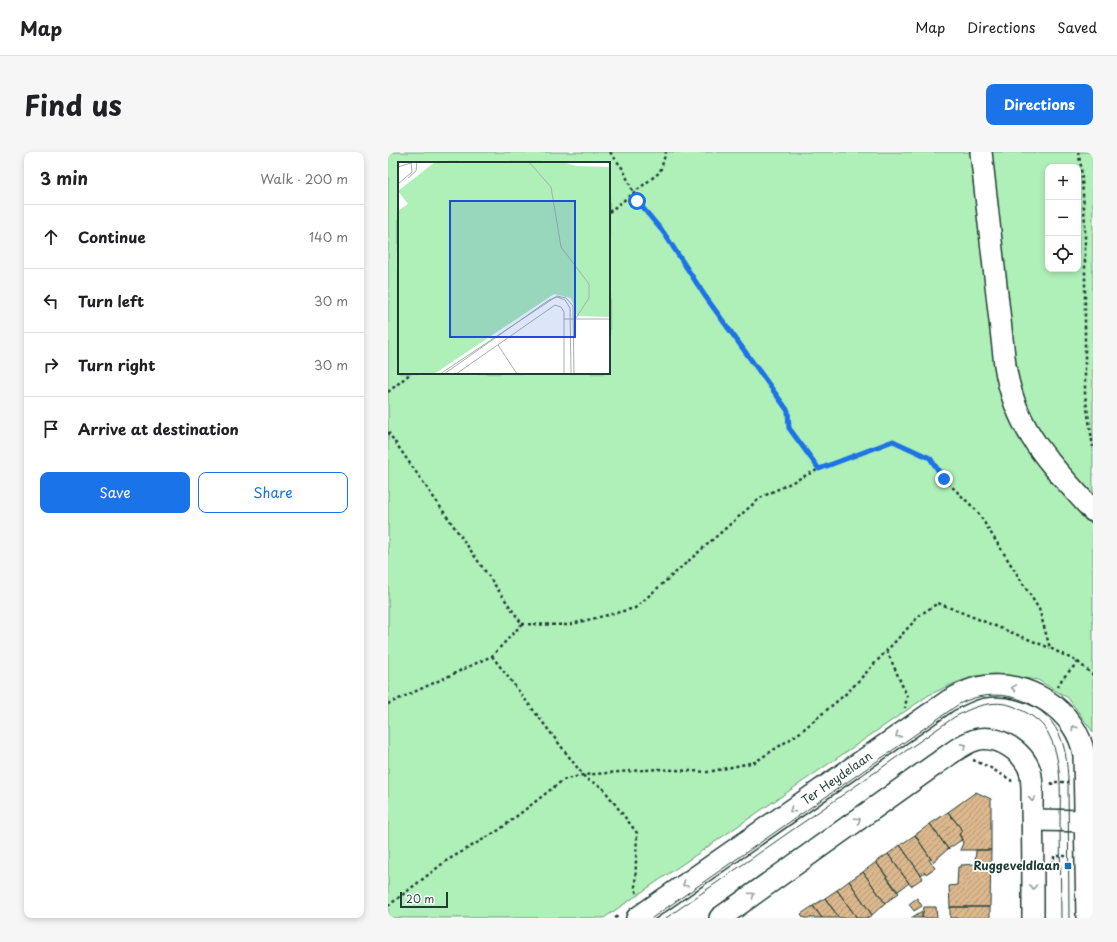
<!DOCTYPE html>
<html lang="en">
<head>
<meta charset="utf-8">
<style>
  body { margin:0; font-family:"Playpen Sans",sans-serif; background:#f6f6f6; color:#202124 }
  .controls { position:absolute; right:12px; top:12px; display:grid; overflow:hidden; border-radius:8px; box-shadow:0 2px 6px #0003 }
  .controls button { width:36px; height:36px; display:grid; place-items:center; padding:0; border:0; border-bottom:1px solid #e0e0e0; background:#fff; color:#202124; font:20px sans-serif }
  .scale { position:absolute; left:12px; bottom:10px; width:48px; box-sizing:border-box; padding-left:4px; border:2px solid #1f3d34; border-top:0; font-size:11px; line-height:14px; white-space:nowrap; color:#1f3d34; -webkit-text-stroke:3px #fff; paint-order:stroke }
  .stop { position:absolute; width:12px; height:12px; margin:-9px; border:3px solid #1a73e8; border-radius:50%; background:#fff }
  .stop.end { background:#1a73e8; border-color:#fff; box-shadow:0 1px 4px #0008 }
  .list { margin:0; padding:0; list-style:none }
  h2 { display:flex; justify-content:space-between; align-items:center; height:52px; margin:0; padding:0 16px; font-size:17px }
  h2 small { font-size:13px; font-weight:400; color:#757577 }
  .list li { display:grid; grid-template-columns:26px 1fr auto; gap:12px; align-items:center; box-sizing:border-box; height:64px; padding:0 16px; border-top:1px solid #e0e0e0 }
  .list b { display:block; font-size:15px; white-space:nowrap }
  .list em { font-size:13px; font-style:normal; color:#757577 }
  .actions { display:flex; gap:8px; padding:12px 16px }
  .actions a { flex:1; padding:9px 0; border:1px solid #1a73e8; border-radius:8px; text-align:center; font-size:14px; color:#1a73e8 }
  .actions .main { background:#1a73e8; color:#fff }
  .icon { flex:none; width:22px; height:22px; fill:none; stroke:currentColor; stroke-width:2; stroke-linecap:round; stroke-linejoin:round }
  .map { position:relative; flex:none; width:705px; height:766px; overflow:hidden; border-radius:8px }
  header { display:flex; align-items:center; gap:24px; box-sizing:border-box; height:56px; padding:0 20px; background:#fff; border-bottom:1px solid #e0e0e0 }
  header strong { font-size:19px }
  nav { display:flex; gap:22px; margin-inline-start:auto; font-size:14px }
  .intro { display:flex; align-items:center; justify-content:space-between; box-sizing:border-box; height:96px; padding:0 24px }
  h1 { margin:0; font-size:28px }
  .button { padding:10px 18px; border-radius:8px; background:#1a73e8; color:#fff; font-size:14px; font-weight:700 }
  main { display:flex; gap:24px; padding:0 24px }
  aside { flex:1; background:#fff; border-radius:8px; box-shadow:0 2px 6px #0003 }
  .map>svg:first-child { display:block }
</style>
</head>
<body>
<header>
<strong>Map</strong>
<nav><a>Map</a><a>Directions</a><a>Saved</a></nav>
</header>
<div class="intro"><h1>Find us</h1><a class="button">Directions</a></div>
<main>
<aside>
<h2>3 min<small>Walk · 200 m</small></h2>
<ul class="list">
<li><svg class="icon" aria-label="ahead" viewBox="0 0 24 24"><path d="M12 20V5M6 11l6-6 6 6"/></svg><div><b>Continue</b></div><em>140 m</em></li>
<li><svg class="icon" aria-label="left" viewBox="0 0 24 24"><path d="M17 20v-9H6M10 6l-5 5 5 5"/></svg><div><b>Turn left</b></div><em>30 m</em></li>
<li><svg class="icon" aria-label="right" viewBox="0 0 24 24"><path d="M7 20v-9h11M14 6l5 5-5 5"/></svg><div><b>Turn right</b></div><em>30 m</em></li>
<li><svg class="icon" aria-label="arrive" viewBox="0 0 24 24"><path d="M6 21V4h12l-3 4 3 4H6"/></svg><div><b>Arrive at destination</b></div></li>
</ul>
<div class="actions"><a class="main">Save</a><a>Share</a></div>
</aside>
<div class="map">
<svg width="705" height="766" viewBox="0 0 705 766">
  <defs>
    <pattern id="building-hatch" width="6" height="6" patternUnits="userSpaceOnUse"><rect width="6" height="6" fill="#dcb88e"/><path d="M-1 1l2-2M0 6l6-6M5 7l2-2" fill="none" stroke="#b29775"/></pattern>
  </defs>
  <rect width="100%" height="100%" fill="#fff"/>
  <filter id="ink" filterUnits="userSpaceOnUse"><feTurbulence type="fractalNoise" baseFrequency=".025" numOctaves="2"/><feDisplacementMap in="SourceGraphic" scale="8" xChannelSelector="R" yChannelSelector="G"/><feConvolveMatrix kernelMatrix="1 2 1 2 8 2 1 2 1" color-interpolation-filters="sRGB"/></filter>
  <g filter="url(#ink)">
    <!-- green -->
    <path fill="#afefb8" stroke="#679676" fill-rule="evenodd" d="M0,0H705V580L680,546L650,528L607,522L586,524L560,534L541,543L216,766H0ZM11,11H221V221H11ZM660,15H690V117H660Z"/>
    <!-- building -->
    <path fill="url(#building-hatch)" stroke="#1f3d34" d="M588,640L603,647V698H572L575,691L571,682L575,679L560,660Z
      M560,660L575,679L571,682L575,687L560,697L542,672Z
      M542,672L560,697L545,710L527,683Z
      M527,683L543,707L541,708L547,716L538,722L537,720L533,723L512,693Z
      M512,693L535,726L523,734L500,702Z
      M588,698H603L602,755H562L561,734L569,733L570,715H573V713L587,712Z
      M500,702L521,731L509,740L488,710Z
      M488,710L511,741L497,751L475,720Z
      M475,720L497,751L484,763L461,729Z
      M461,729L484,763L479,766H469L449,738Z
      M449,738L469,766H451L437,746Z
      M437,746L451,766H434L425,754Z
      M529,746L534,754L526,759L521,752Z
      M425,754L434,766H416L413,762Z
      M536,755H548L549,766H534Z
      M562,755H602V766H562Z
      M534,759V766H523Z"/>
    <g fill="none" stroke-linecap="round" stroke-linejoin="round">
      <defs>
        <g id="minor">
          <path d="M593,0L617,213C627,279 662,311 705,359"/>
          <path d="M645,668L705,669"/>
          <path id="s1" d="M249,766L560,549C571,543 582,537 594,535C639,527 689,558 696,603L699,766"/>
          <path d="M332,766L548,612C561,603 576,590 591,587C611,584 635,599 642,619C645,630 644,644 644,656C645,692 645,729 645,766"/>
        </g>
      </defs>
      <!-- minor casing -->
      <use href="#minor" stroke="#1f3d34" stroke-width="24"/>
      <!-- path -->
      <path stroke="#1f3d34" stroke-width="2.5" stroke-dasharray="3 3" stroke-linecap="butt" d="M222,0L235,17L249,49L276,81L317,144L400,259L401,276L431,317
        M690,0L693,14L697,71V243L705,295
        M221,60L272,20L278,0
        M0,240L23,221
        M0,280L134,472L104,504L0,552
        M134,472L180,473L247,456L372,346L431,317L505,289L542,306L556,327L589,359L651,457L662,496L690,510L705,523
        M499,499L519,544L517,556
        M104,504L198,627L214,635L249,681L247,737L250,744
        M670,535L674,527L690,510
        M585,608L601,615L623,628L624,632
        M664,633V630H680
        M663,710H666V704H680
        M666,710V715
        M0,754L58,709L111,678L175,628L195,623L269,617L320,620L367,610L410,582L460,540L532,463L550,451L662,496
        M227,766L232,763"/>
      <!-- minor -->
      <use href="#minor" stroke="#fff" stroke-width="21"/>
      <!-- tram -->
      <path stroke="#1f3d34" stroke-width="1" d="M264,766L571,552C607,533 653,545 671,582C678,596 679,612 680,627L681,766
        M278,766L565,566C585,554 610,545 631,557C644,563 656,571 662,585C675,612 672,645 672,675C672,705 673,736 673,766"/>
    </g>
    <!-- one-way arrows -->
    <defs><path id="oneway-chevron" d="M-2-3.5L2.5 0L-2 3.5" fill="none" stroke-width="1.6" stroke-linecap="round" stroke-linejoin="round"/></defs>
    <g stroke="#8f9e9a">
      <use href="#oneway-chevron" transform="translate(626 536) rotate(-171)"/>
      <use href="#oneway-chevron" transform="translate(686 576) rotate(-124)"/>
      <use href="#oneway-chevron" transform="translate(510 583) rotate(145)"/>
      <use href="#oneway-chevron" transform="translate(576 594) rotate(-29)"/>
      <use href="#oneway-chevron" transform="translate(644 647) rotate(88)"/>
      <use href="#oneway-chevron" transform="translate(404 658) rotate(145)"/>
      <use href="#oneway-chevron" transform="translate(470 668) rotate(-35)"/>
      <use href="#oneway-chevron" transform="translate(297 732) rotate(145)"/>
      <use href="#oneway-chevron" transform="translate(645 735) rotate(90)"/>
      <use href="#oneway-chevron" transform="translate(364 743) rotate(-35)"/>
    </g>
  </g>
  <g fill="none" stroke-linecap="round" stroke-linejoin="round" filter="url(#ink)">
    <!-- route -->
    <path stroke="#1a73e8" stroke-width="5" d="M249,49L276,81L317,144L400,259L401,276L431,317L505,289L542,306L556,327"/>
  </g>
  <!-- markers -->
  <rect fill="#1f6fb2" stroke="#fff" stroke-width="1.5" x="676" y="710" width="8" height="8" rx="2"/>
  <g text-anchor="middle" stroke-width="3.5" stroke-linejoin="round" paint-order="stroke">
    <!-- street labels -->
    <g font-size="12" fill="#1f3d34" stroke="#fff">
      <text dy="4" stroke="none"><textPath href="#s1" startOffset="244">Ter Heydelaan</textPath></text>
    </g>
    <!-- poi labels -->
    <g font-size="12" font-weight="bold" fill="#1f3d34" stroke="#fff" text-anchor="end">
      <text x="672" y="718">Ruggeveldlaan</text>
    </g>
  </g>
  <!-- overview -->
  <g transform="translate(10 10)">
    <rect width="212" height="212" fill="#fff"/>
    <path d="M37,0H165L178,4L212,5V155L179,154L173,136L156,132L36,212H0V49L10,42L0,29Z" fill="#afefb8"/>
    <path fill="none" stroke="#a5b1ae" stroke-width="1" d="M131,0L153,25L163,85L191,122V136L178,156M0,5L16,0M10,16L18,9L19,0M0,22L14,10L13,0M166,157H212M100,183L119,212M42,212L159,134L168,136L175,144L176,212M46,212L151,138L159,135L167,138L172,146L173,212M58,212L157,143L163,145L166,150V212"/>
    <path fill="#1d4ed8" fill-opacity="0.15" stroke="#1d4ed8" stroke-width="2" d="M52,39H177V175H52Z"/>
    <rect width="212" height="212" fill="none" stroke="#1f3d34" stroke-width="2"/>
  </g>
</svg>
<div class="controls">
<button>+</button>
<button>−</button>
<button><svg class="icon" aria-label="locate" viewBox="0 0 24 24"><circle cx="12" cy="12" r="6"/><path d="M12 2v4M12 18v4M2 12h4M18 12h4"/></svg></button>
</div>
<div class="scale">20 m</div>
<div class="stop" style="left:249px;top:49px"></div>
<div class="stop end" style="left:556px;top:327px"></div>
</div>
</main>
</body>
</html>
